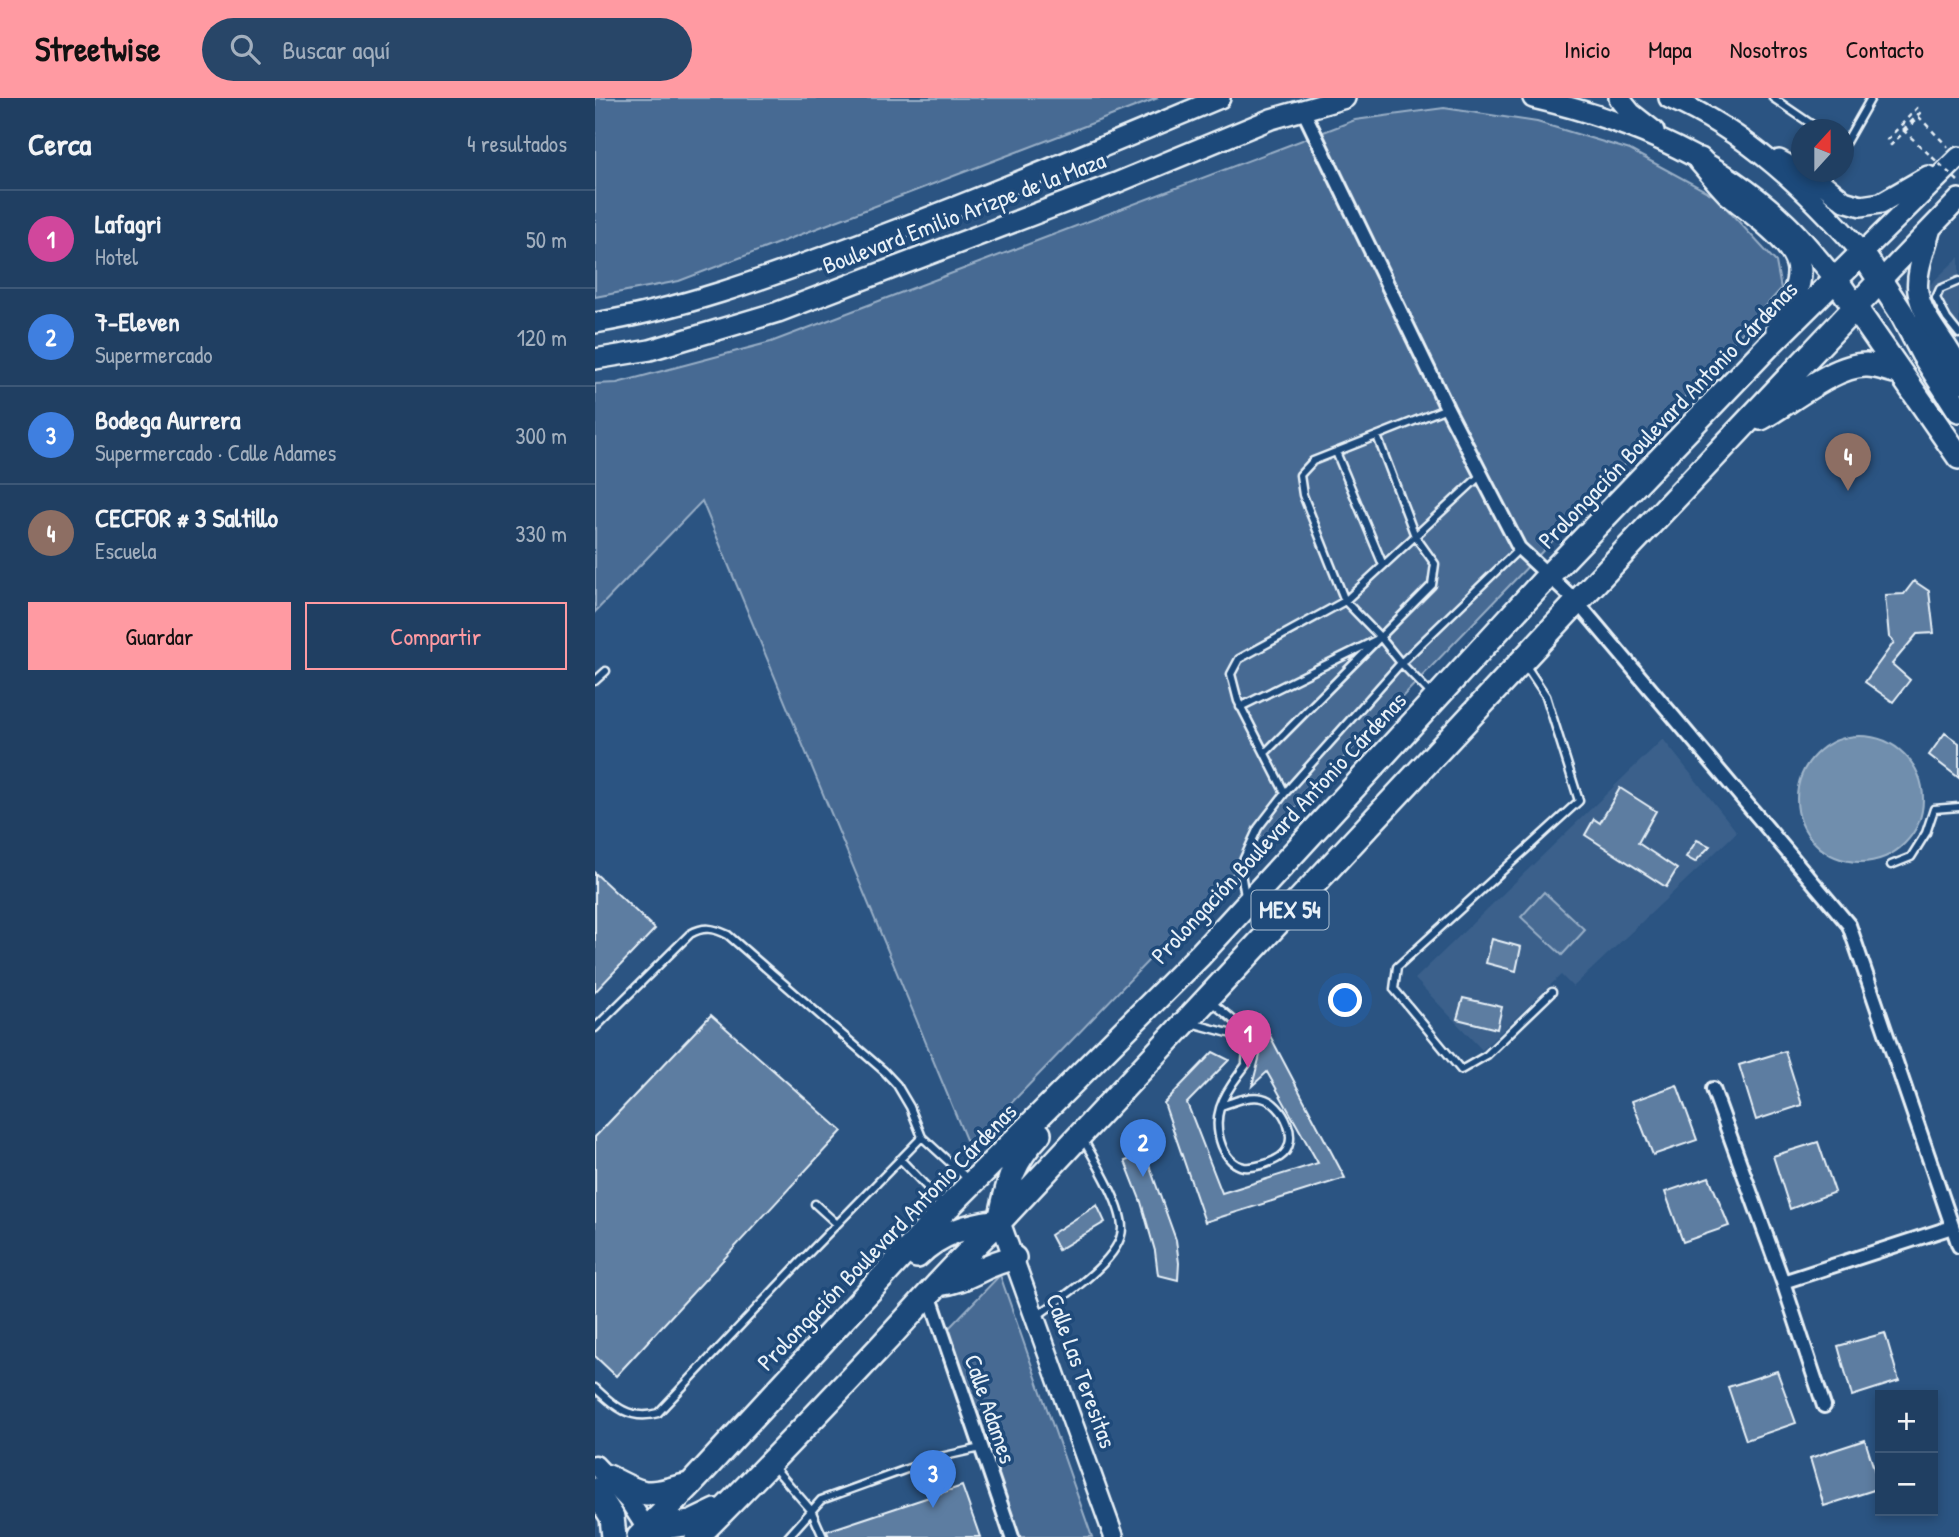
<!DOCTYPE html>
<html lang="es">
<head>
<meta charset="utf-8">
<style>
  body { margin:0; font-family:"Patrick Hand",sans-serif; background:#284668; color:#f1f3f6 }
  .controls { position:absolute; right:21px; bottom:21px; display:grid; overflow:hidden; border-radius:0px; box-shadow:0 4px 10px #0003 }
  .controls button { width:63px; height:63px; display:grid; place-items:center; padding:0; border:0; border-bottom:2px solid #3d5877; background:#203f62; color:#f1f3f6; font:35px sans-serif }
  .compass { position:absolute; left:1196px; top:21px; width:63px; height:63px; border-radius:50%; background:#203f62; box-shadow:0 4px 10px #0003; rotate:21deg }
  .you { position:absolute; left:751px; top:903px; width:24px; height:24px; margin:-18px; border:5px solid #fff; border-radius:50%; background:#1a73e8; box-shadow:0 0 0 10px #1a73e833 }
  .badge { display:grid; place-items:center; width:46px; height:46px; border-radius:50%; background:#ff9aa2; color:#fff; font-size:23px; font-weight:700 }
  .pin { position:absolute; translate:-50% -58px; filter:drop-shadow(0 2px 4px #0008) }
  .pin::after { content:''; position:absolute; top:37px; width:24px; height:21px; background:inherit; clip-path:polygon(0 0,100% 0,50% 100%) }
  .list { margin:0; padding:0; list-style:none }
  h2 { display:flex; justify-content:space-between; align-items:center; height:91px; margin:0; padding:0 28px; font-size:30px }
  h2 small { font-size:23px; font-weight:400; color:#a2afbe }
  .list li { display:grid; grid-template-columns:46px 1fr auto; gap:21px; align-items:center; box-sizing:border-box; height:98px; padding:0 28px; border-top:2px solid #3d5877 }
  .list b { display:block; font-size:26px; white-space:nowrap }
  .list p { margin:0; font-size:23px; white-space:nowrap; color:#a2afbe }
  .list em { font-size:23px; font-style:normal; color:#a2afbe }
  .actions { display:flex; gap:14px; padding:21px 28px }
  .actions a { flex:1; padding:16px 0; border:2px solid #ff9aa2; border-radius:0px; text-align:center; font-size:24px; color:#ff9aa2 }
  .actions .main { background:#ff9aa2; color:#111 }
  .icon { flex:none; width:38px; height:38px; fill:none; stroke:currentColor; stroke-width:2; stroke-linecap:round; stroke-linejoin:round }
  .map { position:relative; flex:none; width:1364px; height:1439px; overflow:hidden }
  header { display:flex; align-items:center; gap:42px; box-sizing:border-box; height:98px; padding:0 35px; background:#ff9aa2; color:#111 }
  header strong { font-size:33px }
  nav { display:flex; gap:38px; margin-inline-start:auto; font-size:24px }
  .search { width:490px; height:63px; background:#284668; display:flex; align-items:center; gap:18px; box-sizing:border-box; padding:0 24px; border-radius:38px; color:#a2afbe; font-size:26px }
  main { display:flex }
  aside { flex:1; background:#203f62 }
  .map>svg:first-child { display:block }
</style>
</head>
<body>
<header>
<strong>Streetwise</strong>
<div class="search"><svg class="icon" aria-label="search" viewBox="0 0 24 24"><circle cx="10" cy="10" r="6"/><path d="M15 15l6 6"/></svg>Buscar aquí</div>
<nav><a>Inicio</a><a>Mapa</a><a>Nosotros</a><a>Contacto</a></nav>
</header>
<main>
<aside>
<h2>Cerca<small>4 resultados</small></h2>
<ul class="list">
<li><span class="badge" style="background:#d1479c">1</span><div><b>Lafagri</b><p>Hotel</p></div><em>50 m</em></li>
<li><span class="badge" style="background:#3f7fe0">2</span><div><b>7-Eleven</b><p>Supermercado</p></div><em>120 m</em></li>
<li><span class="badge" style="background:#3f7fe0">3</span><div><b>Bodega Aurrera</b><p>Supermercado · Calle Adames</p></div><em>300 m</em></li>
<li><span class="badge" style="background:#8d6e63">4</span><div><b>CECFOR # 3 Saltillo</b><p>Escuela</p></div><em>330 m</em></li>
</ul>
<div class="actions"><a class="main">Guardar</a><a>Compartir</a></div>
</aside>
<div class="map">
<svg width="1364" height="1439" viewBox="0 0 1364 1439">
  <rect width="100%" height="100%" fill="#2b5482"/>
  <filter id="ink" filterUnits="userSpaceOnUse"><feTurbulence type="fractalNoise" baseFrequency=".0143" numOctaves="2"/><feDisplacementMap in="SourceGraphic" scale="14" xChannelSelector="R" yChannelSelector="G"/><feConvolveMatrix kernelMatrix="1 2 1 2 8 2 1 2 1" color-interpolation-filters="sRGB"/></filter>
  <g filter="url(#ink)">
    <!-- built -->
    <path fill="#3a608b" d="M1364,159V250L1325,196Z
      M1068,641L1142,734L978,889L966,877L887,952L820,881Z"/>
    <!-- green -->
    <path fill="#476b93" stroke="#98aec6" stroke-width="2" d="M0,0H563L84,183L0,199Z
      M849,10L942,24L1035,52L1120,98L1181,164L1186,191L1016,382L374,1049L107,403L0,514V286L22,285L176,244L760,22Z
      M949,794L990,832L967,857L926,819Z
      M405,1177L497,1439H425L352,1232Z"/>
    <!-- water -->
    <path fill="#708ead" stroke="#a0b6cb" stroke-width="2" d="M1202 701a63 63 0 1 1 126 0a63 63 0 1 1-126 0Z"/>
    <!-- building -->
    <path fill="#5d7da1" stroke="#e8f1f8" stroke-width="2" d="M1319,483L1334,493L1339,535L1322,536L1297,566L1315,582L1298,604L1270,584L1299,544L1294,539L1290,497L1309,496Z
      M1350,635L1364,645V680L1334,657Z
      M1025,690L1061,713L1043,745L1082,771L1071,789L990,737L999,721L1005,725Z
      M1102,742L1115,748L1100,764L1091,759Z
      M0,775L60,831L0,894Z
      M897,841L926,849L921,873L891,865Z
      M868,900L907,909L902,931L862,921Z
      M116,917L247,1033L21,1278L0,1258V1039Z
      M664,917L750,1080L610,1124L569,1005L618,954L634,962L592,1005L627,1095L723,1065L672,974L657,988L665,957L663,943L651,927Z
      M1190,953L1207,1007L1161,1022L1144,967Z
      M1082,987L1102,1042L1058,1057L1037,1003Z
      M1223,1044L1240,1094L1195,1111L1178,1058Z
      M550,1056L581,1142L584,1165L583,1182L563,1177L560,1153L546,1104L530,1063Z
      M1114,1079L1134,1128L1088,1144L1070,1094Z
      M502,1107L510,1124L463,1152L455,1137Z
      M1290,1235L1304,1283L1257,1298L1243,1248Z
      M1182,1273L1201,1325L1151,1342L1133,1289Z
      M1270,1342L1285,1390L1229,1408L1215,1360Z
      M367,1388L385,1439H234L232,1433Z"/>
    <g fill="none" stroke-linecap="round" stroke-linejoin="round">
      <defs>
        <path id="lane" d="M1178,0L1225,32
          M1248,43L1251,44L1276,0
          M1364,183L1345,191L1341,200L1352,221L1364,236
          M852,310L718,363L705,377L708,397L750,503L786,540L806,565L924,451
          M741,354L788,467
          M931,568L951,598L984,703L802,869L799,891L866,972L892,957L957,894
          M0,583L11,573
          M645,609L781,542
          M670,655L837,487L840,466L820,438L782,338
          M690,695L643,603L636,576L644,561L750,503L886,377
          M1296,767L1316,759L1331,735L1339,711L1364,709
          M650,798L645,769L663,730L690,695L806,565L837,597
          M616,904C631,916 655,931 656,952C657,961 650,968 645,975C627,999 616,1019 627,1048C631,1058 638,1067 649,1069C660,1070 676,1065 685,1059C707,1044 689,1005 667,1000C654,997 638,1004 626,1008
          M596,925L641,937L652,952L651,964
          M0,930L95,836C109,828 119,830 133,837L289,973L302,987L315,1009L327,1039L375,1083
          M305,1061L350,1108
          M220,1106L242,1126
          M442,1218C466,1200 527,1162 527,1130C527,1106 500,1063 488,1041
          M0,1290C19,1308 35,1323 63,1315L208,1161L327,1039
          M177,1367L216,1412L228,1439
          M193,1439L226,1402L345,1359L386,1350"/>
        <path id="street" d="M708,12L852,310L924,450L982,504L1254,827L1364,1148
          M1118,991L1188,1184L1229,1308
          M1188,1184L1357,1129
          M334,1196L417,1439"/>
        <path id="secondary" d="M1321,227L1364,286
          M405,1123L519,1439
          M0,1367L34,1403L52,1431"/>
        <path id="primary" d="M938,0C1029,21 1123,59 1191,125C1209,142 1225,163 1241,182
          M1024,0L1036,15L1059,33
          M1074,0C1151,33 1213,93 1267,155L1364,59
          M1184,62L1228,86L1249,103L1266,108L1286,105L1333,78
          M1336,130C1331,149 1320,175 1323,194C1327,222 1354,245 1364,271
          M1285,183L1364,101
          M0,225C86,211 168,181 250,151C376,105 500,52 625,0
          M0,261L55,252L183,214L521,85L676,21L750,0"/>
        <path id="highway" d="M1105,62C1115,73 1124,85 1134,95C1155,114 1205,144 1204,175C1204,194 1190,215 1183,232
          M1241,182L1364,359
          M1166,320C1194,305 1240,266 1272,267C1282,267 1293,272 1304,274
          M322,1158C344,1135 374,1127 405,1123C413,1085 416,1066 444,1036
          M343,1186C374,1183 389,1165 419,1160
          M13,1379C52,1400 51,1398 93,1387
          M0,1392L17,1419L19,1439
          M54,1436L52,1431L96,1425L121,1413
          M44,1439L96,1386L340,1122L605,857L954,477L1177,244L1267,155L1306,214L1328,256L1364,312
          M102,1439C165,1376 226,1312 287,1247C326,1205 363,1162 405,1123L982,504L1285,183"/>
      </defs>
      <!-- lane casing -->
      <use href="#lane" stroke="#e8f1f8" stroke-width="11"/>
      <!-- street casing -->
      <use href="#street" stroke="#e8f1f8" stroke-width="18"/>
      <!-- secondary casing -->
      <use href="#secondary" stroke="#e8f1f8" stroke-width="23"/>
      <!-- primary casing -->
      <use href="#primary" stroke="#e8f1f8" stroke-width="24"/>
      <!-- highway casing -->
      <use href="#highway" stroke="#e8f1f8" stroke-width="28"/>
      <!-- path -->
      <path stroke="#e8f1f8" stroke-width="2.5" stroke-dasharray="5 5" stroke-linecap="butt" d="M1308,32L1326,14L1322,10L1292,42L1296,47L1324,19L1353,49"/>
      <!-- lane -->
      <use href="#lane" stroke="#1f4a7a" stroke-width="6"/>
      <!-- street -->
      <use href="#street" stroke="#1f4a7a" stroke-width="12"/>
      <!-- secondary -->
      <use href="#secondary" stroke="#1f4a7a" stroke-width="18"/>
      <!-- primary -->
      <use href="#primary" stroke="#1f4a7a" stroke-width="19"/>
      <!-- highway -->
      <use href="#highway" stroke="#1f4a7a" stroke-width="23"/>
      <!-- path-bridge -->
      <path stroke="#e8f1f8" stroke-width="2.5" stroke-dasharray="5 5" stroke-linecap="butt" d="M1308,32L1364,84"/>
    </g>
  </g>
  <g text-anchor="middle" stroke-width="7" stroke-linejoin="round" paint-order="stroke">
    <!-- shield labels -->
    <rect fill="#1f4a7a" stroke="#acbfd2" stroke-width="2" x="656.5" y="792.5" width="77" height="39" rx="5"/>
    <g font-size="23" font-weight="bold" fill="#e8f1f8">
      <text x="695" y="820">MEX 54</text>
    </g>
    <!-- street labels -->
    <g font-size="24" fill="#e8f1f8" stroke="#1f4a7a">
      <text transform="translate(369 115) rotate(-21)" y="8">Boulevard Emilio Arizpe de la Maza</text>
      <text transform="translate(1073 317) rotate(-46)" y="8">Prolongación Boulevard Antonio Cárdenas</text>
      <text transform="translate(684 730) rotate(-47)" y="8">Prolongación Boulevard Antonio Cárdenas</text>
      <text transform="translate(292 1139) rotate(-46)" y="8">Prolongación Boulevard Antonio Cárdenas</text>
      <text transform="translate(486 1273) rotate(70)" y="8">Calle Las Teresitas</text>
      <text transform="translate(395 1311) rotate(71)" y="8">Calle Adames</text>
    </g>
  </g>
</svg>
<div class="controls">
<button>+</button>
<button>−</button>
</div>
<svg class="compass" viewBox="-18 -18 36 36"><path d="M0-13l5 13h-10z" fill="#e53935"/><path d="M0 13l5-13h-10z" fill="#a2afbe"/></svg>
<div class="you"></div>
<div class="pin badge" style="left:653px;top:970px;background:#d1479c">1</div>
<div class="pin badge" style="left:548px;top:1079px;background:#3f7fe0">2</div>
<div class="pin badge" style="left:338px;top:1410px;background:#3f7fe0">3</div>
<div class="pin badge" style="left:1253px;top:393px;background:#8d6e63">4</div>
</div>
</main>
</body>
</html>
